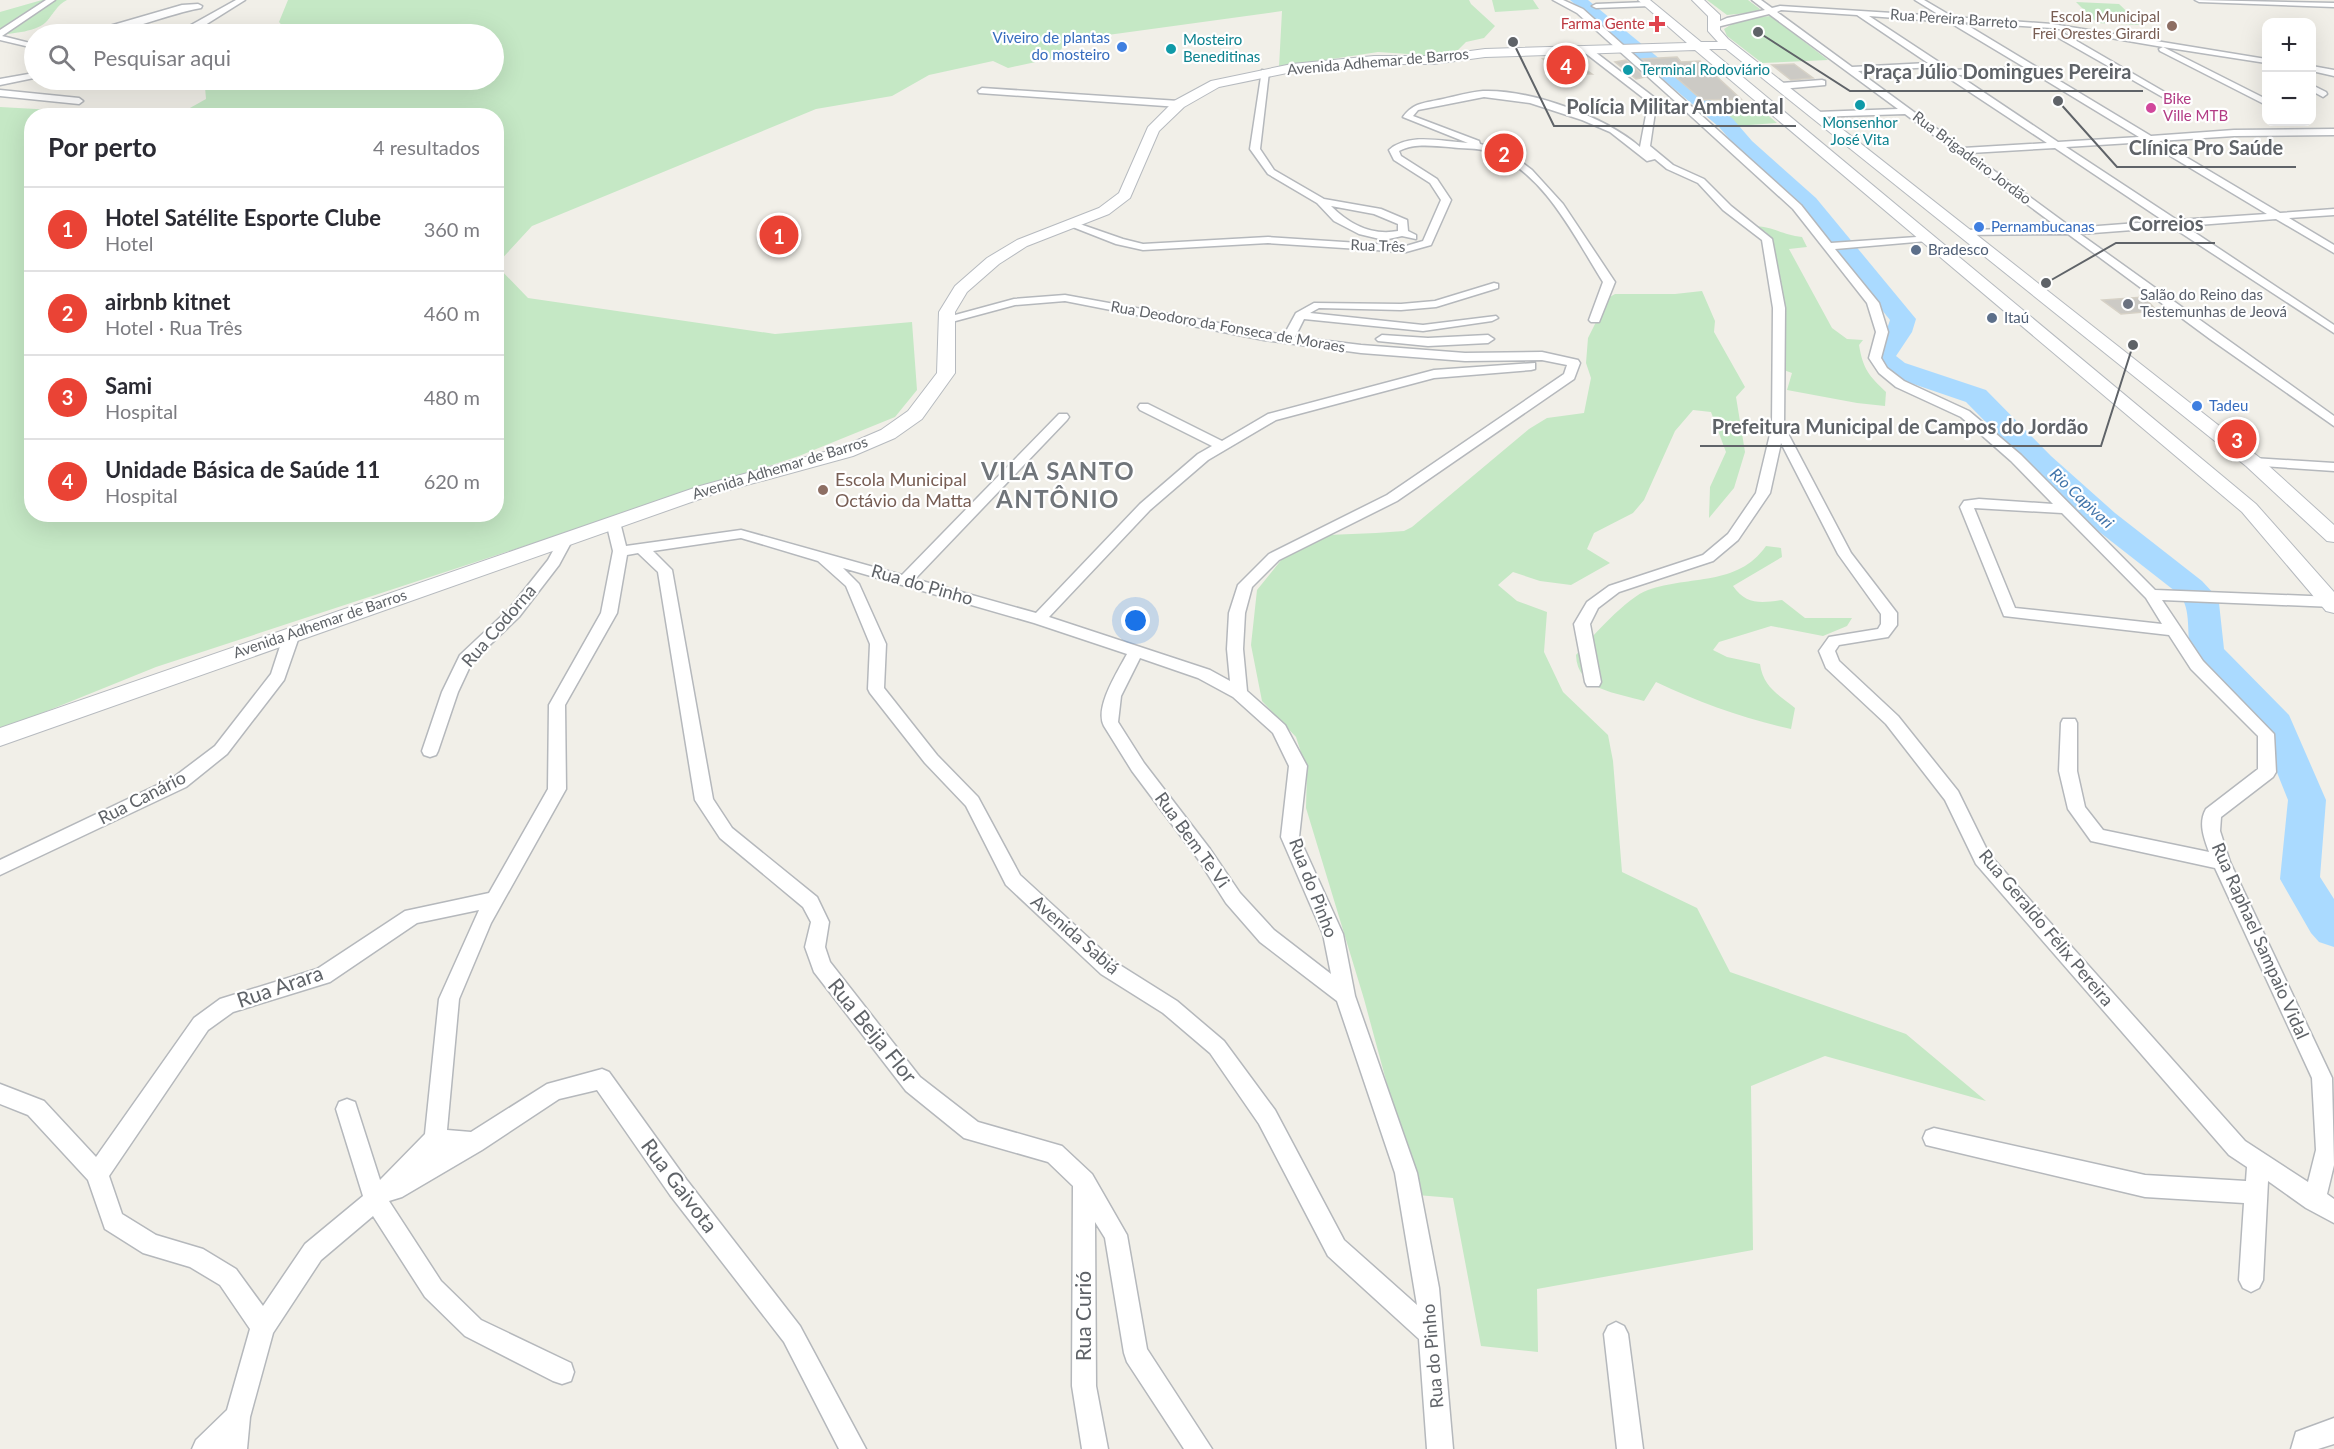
<!DOCTYPE html>
<html lang="pt">
<head>
<meta charset="utf-8">
<style>
  body { margin:0; font-family:Lato,sans-serif; background:#f2f2f3; color:#2b2b33 }
  .controls { position:absolute; right:18px; top:18px; display:grid; overflow:hidden; border-radius:12px; box-shadow:0 6px 24px #0002 }
  .controls button { width:54px; height:54px; display:grid; place-items:center; padding:0; border:0; border-bottom:2px solid #e1e1e2; background:#fff; color:#2b2b33; font:30px sans-serif }
  .you { position:absolute; left:1136px; top:621px; width:21px; height:21px; margin:-15px; border:4px solid #fff; border-radius:50%; background:#1a73e8; box-shadow:0 0 0 9px #1a73e833 }
  .badge { display:grid; place-items:center; width:39px; height:39px; border-radius:50%; background:#ea4335; color:#fff; font-size:20px; font-weight:700 }
  .pin { position:absolute; translate:-50% -50%; border:3px solid #fff; box-shadow:0 2px 6px #0006 }
  .list { margin:0; padding:0; list-style:none }
  h2 { display:flex; justify-content:space-between; align-items:center; height:78px; margin:0; padding:0 24px; font-size:26px }
  h2 small { font-size:20px; font-weight:400; color:#7c7c81 }
  .list li { display:grid; grid-template-columns:39px 1fr auto; gap:18px; align-items:center; box-sizing:border-box; height:84px; padding:0 24px; border-top:2px solid #e1e1e2 }
  .list b { display:block; font-size:22px; white-space:nowrap }
  .list p { margin:0; font-size:20px; white-space:nowrap; color:#7c7c81 }
  .list em { font-size:20px; font-style:normal; color:#7c7c81 }
  .icon { flex:none; width:33px; height:33px; fill:none; stroke:currentColor; stroke-width:2; stroke-linecap:round; stroke-linejoin:round }
  .map { position:relative; flex:none; width:2334px; height:1449px; overflow:hidden }
  .search { position:absolute; background:#fff; box-shadow:0 6px 24px #0002; left:24px; top:24px; width:480px; height:66px; display:flex; align-items:center; gap:15px; box-sizing:border-box; padding:0 21px; border-radius:33px; color:#7c7c81; font-size:22px }
  .panel { position:absolute; background:#fff; box-shadow:0 6px 24px #0002; left:24px; top:108px; width:480px; height:414px; border-radius:24px }
  .map>svg:first-child { display:block }
</style>
</head>
<body>
<div class="map">
<svg width="2334" height="1449" viewBox="0 0 2334 1449">
  <rect width="100%" height="100%" fill="#f1efe8"/>
  <!-- green -->
  <path fill="#c5e8c5" d="M42,0H67C57,5 54,13 47,21C37,32 13,33 0,35V12Z
    M288,0H1469L1471,4L1495,26L1484,38L1466,42L1456,52L1438,56L1378,52L1279,67L1282,11L1064,41L1059,57L1008,68L993,61L929,75L892,96L816,109L532,226L497,264L496,116H169L181,113L206,99L205,87L211,80H494V34H312C300,30 287,32 279,22Z
    M1492,0H1533L1539,9L1495,12Z
    M1707,0H1748L1760,9L1758,12L1727,15Z
    M2076,2L2119,4L2141,25L2097,23Z
    M1771,16L1828,60L1762,63L1727,36L1724,29L1740,19Z
    M1757,106L1777,123L1735,126L1716,109Z
    M0,107L108,113L116,115L32,116V514H496L497,266L528,298L775,334L912,322L917,390L895,417L799,456L156,667L0,730Z
    M1752,226C1773,226 1782,235 1802,237L1807,247L1789,249L1832,328L1847,339L1863,340L1859,345C1863,369 1869,376 1886,392L1885,406L1857,403L1787,390L1792,373L1781,369C1782,324 1785,274 1766,232Z
    M1702,291L1715,321L1714,332L1745,387L1736,397L1745,452L1734,488L1709,518L1710,487L1726,452L1711,412L1693,410L1675,431L1644,500L1633,513L1594,533L1587,549L1610,563L1571,585L1540,581L1513,572L1498,585L1517,601L1547,612L1544,652L1563,692L1608,735L1613,761L1622,872L1697,908L1730,972L1906,1034L1986,1101L1825,1056L1751,1086L1753,1250L1537,1289L1538,1352L1481,1346L1453,1198L1417,1195L1364,999L1306,808L1307,771L1296,737L1262,701L1251,645L1257,590L1282,559L1303,546L1328,535L1376,533L1404,531L1412,527L1529,429L1547,418L1584,413L1591,378L1586,363L1588,338L1608,298L1615,294H1675Z
    M1766,546L1781,548L1782,557L1733,586C1746,605 1761,603 1782,600L1805,618H1852L1847,626L1823,636L1771,626L1719,642L1713,650L1727,657L1760,664C1763,687 1779,695 1795,708L1791,729C1743,718 1700,703 1656,682L1644,701C1617,693 1577,690 1576,655C1591,638 1627,597 1648,590C1690,575 1737,587 1766,546Z"/>
  <g fill="none" stroke-linecap="round" stroke-linejoin="round">
    <!-- river -->
    <path fill="#aadaff" fill-rule="evenodd" d="M1570,0H1588L1733,119L1752,141L1816,198L1916,319L1912,332L1896,356L1905,363L1986,390L2051,456L2115,513L2202,581L2215,595L2219,603L2224,649L2289,715L2326,800L2320,877L2334,899V947L2319,942L2311,933L2280,879L2288,800L2260,730L2195,661C2183,641 2194,614 2180,595L2093,527L2031,468L1966,402L1887,375L1869,357L1886,332L1890,320L1800,208L1738,149L1719,127Z"/>
  </g>
  <!-- building -->
  <path fill="#cccac5" stroke="#d6d1c6" stroke-width="1.5" d="M1677,57L1681,62L1700,61L1741,99L1702,100L1671,73L1660,75L1642,59Z
    M1569,58L1592,74H1563L1543,59Z
    M1626,60L1645,77L1636,79L1615,62Z
    M1794,64L1813,78L1791,80L1772,65Z
    M2144,297L2157,311L2121,314L2102,300Z"/>
  <g fill="none" stroke-linecap="round" stroke-linejoin="round">
    <defs>
      <path id="street" d="M46,0H55L2,36L34,44V48L0,40V30Z
        M236,0H245L194,32L175,34Z
        M1553,0H1563L1583,9L1801,205L1831,243L1931,236V240L1927,241L1835,249L1879,303L1888,332L1881,358L1887,368L1904,381L1969,411L2021,455L2155,590L2334,597V607L2162,600L2203,661L2274,734L2276,772L2273,777L2221,817L2220,831L2230,862L2332,1078L2334,1165L2327,1194L2334,1199V1223L2306,1208L2268,1181L2263,1280L2259,1288L2251,1292L2243,1288L2239,1280L2244,1203L2145,1197L1926,1145L1923,1138L1926,1131L1934,1128L2145,1175L2246,1181L2247,1167L2229,1155L1976,864L1945,800L1886,724L1826,668L1819,651L1829,637L1878,629L1881,624V614L1838,554L1781,443L1770,493L1738,540L1713,561L1619,592L1598,608L1590,624L1601,682L1599,686H1587L1585,682L1574,624L1587,602L1609,586L1703,555L1728,534L1756,493L1772,426L1773,308L1762,240L1723,210L1698,183L1667,169L1655,159L1647,161L1610,132L1582,120L1530,103L1484,97L1418,110L1413,116L1479,141L1480,144L1496,148L1515,157L1532,170L1563,204L1615,282L1599,322H1591L1589,320L1603,282C1574,236 1544,172 1490,152C1477,147 1462,149 1449,147C1432,146 1415,143 1399,151L1401,156L1437,179L1451,200L1431,245L1406,252L1268,243L1143,250L1116,244L1065,224L1074,222L1123,239L1143,244L1268,237L1406,246L1423,241L1441,200L1430,183L1394,160L1389,150C1409,132 1444,142 1468,143L1403,117C1414,102 1425,103 1443,99C1456,96 1470,92 1483,91C1530,89 1606,117 1640,147L1647,110L1655,107L1584,52V48H1590L1664,105L1676,102L1577,13ZM1681,107L1793,209L1867,303L1876,332L1869,358L1879,373L1896,387L1961,417L2011,461L2053,504L1979,499L1964,501L1960,507L2004,616L2169,635L2191,669L2258,736V769L2206,809C2198,823 2204,838 2209,852L2103,830L2085,807L2077,771V723L2075,719H2063L2061,723L2059,771L2068,809L2091,841L2215,868L2312,1078L2316,1150L2308,1182L2245,1141L1989,854L1958,791L1898,716L1839,661L1835,651L1839,645L1888,637L1897,625V613L1851,553L1784,426L1785,308L1772,239L1731,206L1704,179L1673,165L1650,146L1655,112ZM1974,508L2062,513L2146,598L2162,624L2015,608Z
        M1752,0H1761L1772,8L1780,6L1941,16L1915,0H1924L1953,17L2052,24L2266,59V63L2163,47L2266,99V105L2160,51L2159,49L2163,47L2052,28L1962,22L2151,136L2234,130L2334,129V135L2234,136L2159,141L2280,213L2334,209V215L2289,218L2334,245V253L2276,219L2185,226L2334,325V333L2172,227L2080,234L2334,416V426L2210,339L2068,234L1961,235V231L1965,230L2059,228L1905,114L1814,117V113L1817,112L1898,109L1769,14L1713,28L1709,26L1727,18L1765,10ZM1781,10L1857,15L1928,63L1852,67L1777,12ZM1869,16L1949,22L2024,67L1951,70ZM1935,67L1944,75L2047,143L1963,148L1858,71ZM2032,72L2139,137L2058,142L1958,75ZM2147,142L2267,214L2177,220L2066,147ZM2055,148L2164,221L2072,228L1970,153Z
        M2195,0L2334,3V7L2199,2Z
        M1648,2H1651V6L1596,8L1592,6L1596,4Z
        M198,4L202,6L201,8C165,14 116,38 82,34L182,5Z
        M2050,29H2056L2180,101L2173,103L2050,33Z
        M2312,66L2334,70V76L2312,71Z
        M1262,70L1269,72L1260,149L1274,170L1324,199L1381,209L1407,220L1408,231L1416,235V239L1402,236L1384,240L1359,234L1334,221L1317,203L1268,174L1250,149ZM1331,206L1374,214L1398,224V231C1372,236 1349,224 1331,206Z
        M34,73V78L0,85V79Z
        M1822,80L1825,81V85L1781,89L1777,86L1781,83Z
        M2312,85L2326,92L2327,94L2323,97L2312,91Z
        M982,88L1179,101L1183,104L1179,107L979,93L978,91Z
        M0,90L79,98L83,101L79,104L0,96Z
        M1494,283L1498,284V288L1436,307L1401,310L1319,308L1310,313L1423,325L1496,316L1498,318L1492,321L1423,331L1304,319L1295,337L1361,345L1465,353L1542,352L1578,360L1580,363L1574,379L1397,501L1279,560L1252,587L1245,613L1243,649L1247,691L1285,725L1307,766L1299,837L1343,934L1355,996L1417,1173L1439,1288L1453,1449H1427L1419,1339L1328,1256L1259,1124L1210,1053L1163,1013L1101,974L1006,885L966,806L925,763L870,693L868,689L870,644L846,586L818,561L741,538L653,551L672,570L713,799L732,828L817,897L829,922L825,947L830,962L920,1077L978,1122L1062,1146L1092,1174L1127,1235L1147,1349L1212,1449H1184L1127,1362L1124,1353L1105,1238L1095,1222L1096,1386L1108,1449H1082L1072,1386L1073,1186L1048,1162L964,1138L906,1091L814,972L805,947L811,922L803,907L720,838L695,800L658,572L638,553L627,555L617,613L565,705L566,789L491,923L459,999L447,1130L471,1132L547,1084L602,1069L609,1072L686,1179L800,1326L866,1449H839L784,1342L670,1195L597,1090L559,1099L482,1150L402,1197L389,1201L441,1281L481,1320L571,1363L574,1372L571,1381L562,1384L553,1381L465,1336L425,1297L373,1216L321,1260L273,1333L250,1417L247,1449H192L196,1440L227,1410L250,1329L220,1285L190,1267L143,1253L105,1229L88,1180L28,1115L0,1104V1084L44,1101L96,1157L194,1018L220,999L317,969L405,911L489,893L548,789L549,705L601,613L613,551L606,522L608,519H618L620,522L626,546L741,530L902,575L1059,414H1067L1069,417L1067,420L915,579L1036,613L1140,504L1198,454L1212,446L1140,410L1138,407L1140,404H1148L1222,441L1268,414L1434,370L1535,363V369L1531,370L1434,378L1276,420L1208,460L1150,510L1049,617L1210,670L1230,681L1227,649L1229,613L1238,585L1269,554L1387,495L1564,374L1567,365L1542,360L1465,361L1361,353L1264,340L1065,301L1015,305L948,323L942,320L944,318L1014,299L1065,295L1284,335L1296,313L1314,303L1401,304L1435,301ZM843,568L1034,623L1127,654C1118,671 1094,708 1104,726L1132,771L1198,859L1226,903L1260,942L1337,1001L1395,1173L1417,1305L1344,1240L1275,1110L1224,1041L1177,1001L1115,962L1020,875L978,797L937,755L884,688L886,644L859,584ZM1140,658L1198,678L1233,697L1273,733L1289,766L1281,837L1323,934L1331,974L1274,930L1240,893L1210,849L1144,763L1118,722L1121,696ZM479,910L439,999L425,1134L380,1180L355,1102L347,1099L339,1102L336,1109L363,1196L305,1244L263,1306L236,1269L203,1249L156,1235L122,1214L109,1176L208,1030L233,1012L330,982L417,923Z
        M1382,335L1428,338L1488,335L1494,339L1488,343L1428,346L1378,341L1376,339Z
        M2253,458L2334,463V471L2248,465L2246,462Z
        M566,535L573,539L559,565L519,617L472,662L458,692L438,751L436,755L430,757L424,755L422,751L442,692L460,655L509,609L548,560L561,536Z
        M292,629L300,634L284,680L227,754L186,787L0,875V860L174,777L215,746L271,674L284,634Z
        M1616,1322L1624,1326L1628,1334L1643,1449H1617L1604,1334L1608,1326Z
        M2334,1418V1444L2318,1449H2291L2296,1432Z"/>
      <path id="secondary" d="M1638,0H1650L1701,42H1718L1708,31V16L1692,0H1704L1720,15V30L1728,39L2260,458L2334,525V542L2327,541L2246,466L1726,49H1709L2256,504L2334,592V613L2326,611L2242,512L1695,50L1485,57L1433,64H1374L1292,72L1219,87L1184,107L1159,131L1130,198L1109,214L1027,246L999,264L967,292L955,312V373L922,419L895,438L853,456L714,494L0,746V728L700,486L839,448L881,430L908,411L937,373L939,312L955,286L987,258L1017,240L1099,208L1119,193L1148,127L1174,101L1211,81L1292,64L1374,56H1433L1485,49L1687,43Z"/>
    </defs>
    <!-- street casing -->
    <use href="#street" stroke="#b5b8bc" stroke-width="3"/>
    <!-- secondary casing -->
    <use href="#secondary" stroke="#b6babf" stroke-width="2"/>
    <!-- street -->
    <use href="#street" fill="#fff" fill-rule="evenodd"/>
    <!-- secondary -->
    <use href="#secondary" fill="#fff" fill-rule="evenodd"/>
  </g>
  <!-- markers -->
  <path fill="#e0444e" stroke="#fff" stroke-width="2" d="M1654 15h6v6h6v6h-6v6h-6v-6h-6v-6h6z"/>
  <g fill="#8d6e63" stroke="#fff" stroke-width="2">
    <circle cx="2172" cy="26" r="6"/>
    <circle cx="823" cy="490" r="6"/>
  </g>
  <g fill="#3f7fe0" stroke="#fff" stroke-width="2">
    <circle cx="1122" cy="47" r="6"/>
    <circle cx="1979" cy="227" r="6"/>
    <circle cx="2197" cy="406" r="6"/>
  </g>
  <g fill="#0f9aa8" stroke="#fff" stroke-width="2">
    <circle cx="1171" cy="49" r="6"/>
    <circle cx="1628" cy="70" r="6"/>
    <circle cx="1860" cy="105" r="6"/>
  </g>
  <circle fill="#d1479c" stroke="#fff" stroke-width="2" cx="2151" cy="108" r="6"/>
  <g fill="#5c6f8a" stroke="#fff" stroke-width="2">
    <circle cx="1916" cy="250" r="6"/>
    <circle cx="1992" cy="318" r="6"/>
  </g>
  <circle fill="#6b7280" stroke="#fff" stroke-width="2" cx="2128" cy="304" r="6"/>
  <g text-anchor="middle" stroke-width="4.5" stroke-linejoin="round" paint-order="stroke">
    <!-- far-education labels -->
    <g font-size="15" fill="#785e54" stroke="#fff" text-anchor="end">
      <text x="2160" y="22">Escola Municipal<tspan x="2160" dy="17">Frei Orestes Girardi</tspan></text>
    </g>
    <!-- far-street labels -->
    <g font-size="15" fill="#5f6368" stroke="#fff">
      <text transform="translate(1954 19) rotate(4)" y="5">Rua Pereira Barreto</text>
      <text transform="translate(1378 62) rotate(-5)" y="5">Avenida Adhemar de Barros</text>
      <text transform="translate(1972 158) rotate(37)" y="5">Rua Brigadeiro Jordão</text>
      <text transform="translate(1378 246) rotate(2)" y="5">Rua Três</text>
      <text transform="translate(1228 327) rotate(10)" y="5">Rua Deodoro da Fonseca de Moraes</text>
      <text transform="translate(780 468) rotate(-17)" y="5">Avenida Adhemar de Barros</text>
      <text transform="translate(320 624) rotate(-19)" y="5">Avenida Adhemar de Barros</text>
    </g>
    <!-- far-health labels -->
    <g font-size="15" fill="#be3a42" stroke="#fff" text-anchor="end">
      <text x="1645" y="29">Farma Gente</text>
    </g>
    <!-- far-shop labels -->
    <g font-size="15" fill="#366cbe" stroke="#fff" text-anchor="start">
      <text x="1110" y="43" text-anchor="end">Viveiro de plantas<tspan x="1110" dy="17">do mosteiro</tspan></text>
      <text x="1991" y="232">Pernambucanas</text>
      <text x="2209" y="411">Tadeu</text>
    </g>
    <!-- far-culture labels -->
    <g font-size="15" fill="#0d838f" stroke="#fff" text-anchor="start">
      <text x="1183" y="45">Mosteiro<tspan x="1183" dy="17">Beneditinas</tspan></text>
      <text x="1640" y="75">Terminal Rodoviário</text>
      <text x="1860" y="128" text-anchor="middle">Monsenhor<tspan x="1860" dy="17">José Vita</tspan></text>
    </g>
    <!-- far-hotel labels -->
    <g font-size="15" fill="#b23c85" stroke="#fff" text-anchor="start">
      <text x="2163" y="104">Bike<tspan x="2163" dy="17">Ville MTB</tspan></text>
    </g>
    <!-- far-service labels -->
    <g font-size="15" fill="#4e5e75" stroke="#fff" text-anchor="start">
      <text x="1928" y="255">Bradesco</text>
      <text x="2004" y="323">Itaú</text>
    </g>
    <!-- far-worship labels -->
    <g font-size="15" fill="#5b616d" stroke="#fff" text-anchor="start">
      <text x="2140" y="300">Salão do Reino das<tspan x="2140" dy="17">Testemunhas de Jeová</tspan></text>
    </g>
    <!-- far-water labels -->
    <g font-size="16" font-style="italic" fill="#4174aa" stroke="#fff">
      <text transform="translate(2082 498) rotate(43)" y="6">Rio Capivari</text>
    </g>
    <!-- education labels -->
    <g font-size="18" fill="#785e54" stroke="#fff" text-anchor="start">
      <text x="835" y="486">Escola Municipal<tspan x="835" dy="21">Octávio da Matta</tspan></text>
    </g>
    <!-- street labels -->
    <g font-size="18" fill="#5f6368" stroke="#fff">
      <text transform="translate(922 585) rotate(16)" y="6">Rua do Pinho</text>
      <text transform="translate(499 626) rotate(-49)" y="6">Rua Codorna</text>
      <text transform="translate(142 798) rotate(-27)" y="6">Rua Canário</text>
      <text transform="translate(1192 840) rotate(54)" y="6">Rua Bem Te Vi</text>
      <text transform="translate(1313 888) rotate(69)" y="6">Rua do Pinho</text>
      <text transform="translate(2046 928) rotate(50)" y="6">Rua Geraldo Félix Pereira</text>
      <text transform="translate(1075 935) rotate(41)" y="6">Avenida Sabiá</text>
      <text transform="translate(2260 941) rotate(66)" y="6">Rua Raphael Sampaio Vidal</text>
      <text transform="translate(1433 1356) rotate(-95)" y="6">Rua do Pinho</text>
    </g>
    <!-- near-street labels -->
    <g font-size="21" fill="#5f6368" stroke="#fff">
      <text transform="translate(280 987) rotate(-19)" y="7">Rua Arara</text>
      <text transform="translate(872 1031) rotate(51)" y="7">Rua Beija Flor</text>
      <text transform="translate(679 1186) rotate(53)" y="7">Rua Gaivota</text>
      <text transform="translate(1084 1316) rotate(-90)" y="7">Rua Curió</text>
    </g>
    <!-- district labels -->
    <g font-size="24" font-weight="bold" letter-spacing="1.5" fill="#70757a" stroke="#fff">
      <text x="1058" y="480">VILA SANTO<tspan x="1058" dy="28">ANTÔNIO</tspan></text>
    </g>
  </g>
  <!-- callouts -->
  <path fill="none" stroke="#5f6368" stroke-width="2" d="M1758 32L1850 91H2143M1513 42L1554 126H1796M2058 101L2117 167H2296M2046 283L2116 243H2215M2133 345L2101 446H1700"/>
  <g fill="#5f6368" stroke="#fff" stroke-width="2">
    <circle cx="1758" cy="32" r="6"/>
    <circle cx="1513" cy="42" r="6"/>
    <circle cx="2058" cy="101" r="6"/>
    <circle cx="2046" cy="283" r="6"/>
    <circle cx="2133" cy="345" r="6"/>
  </g>
  <g font-size="20" text-anchor="middle" font-weight="bold" fill="#5f6368" stroke="#fff" stroke-width="4.5" stroke-linejoin="round" paint-order="stroke">
    <text x="1997" y="79">Praça Júlio Domingues Pereira</text>
    <text x="1675" y="114">Polícia Militar Ambiental</text>
    <text x="2206" y="155">Clínica Pro Saúde</text>
    <text x="2166" y="231">Correios</text>
    <text x="1900" y="434">Prefeitura Municipal de Campos do Jordão</text>
  </g>
</svg>
<div class="controls">
<button>+</button>
<button>−</button>
</div>
<div class="you"></div>
<div class="pin badge" style="left:779px;top:235px">1</div>
<div class="pin badge" style="left:1504px;top:153px">2</div>
<div class="pin badge" style="left:2237px;top:439px">3</div>
<div class="pin badge" style="left:1566px;top:65px">4</div>
<div class="search"><svg class="icon" aria-label="search" viewBox="0 0 24 24"><circle cx="10" cy="10" r="6"/><path d="M15 15l6 6"/></svg>Pesquisar aqui</div>
<section class="panel">
<h2>Por perto<small>4 resultados</small></h2>
<ul class="list">
<li><span class="badge">1</span><div><b>Hotel Satélite Esporte Clube</b><p>Hotel</p></div><em>360 m</em></li>
<li><span class="badge">2</span><div><b>airbnb kitnet</b><p>Hotel · Rua Três</p></div><em>460 m</em></li>
<li><span class="badge">3</span><div><b>Sami</b><p>Hospital</p></div><em>480 m</em></li>
<li><span class="badge">4</span><div><b>Unidade Básica de Saúde 11</b><p>Hospital</p></div><em>620 m</em></li>
</ul>
</section>
</div>
</body>
</html>
